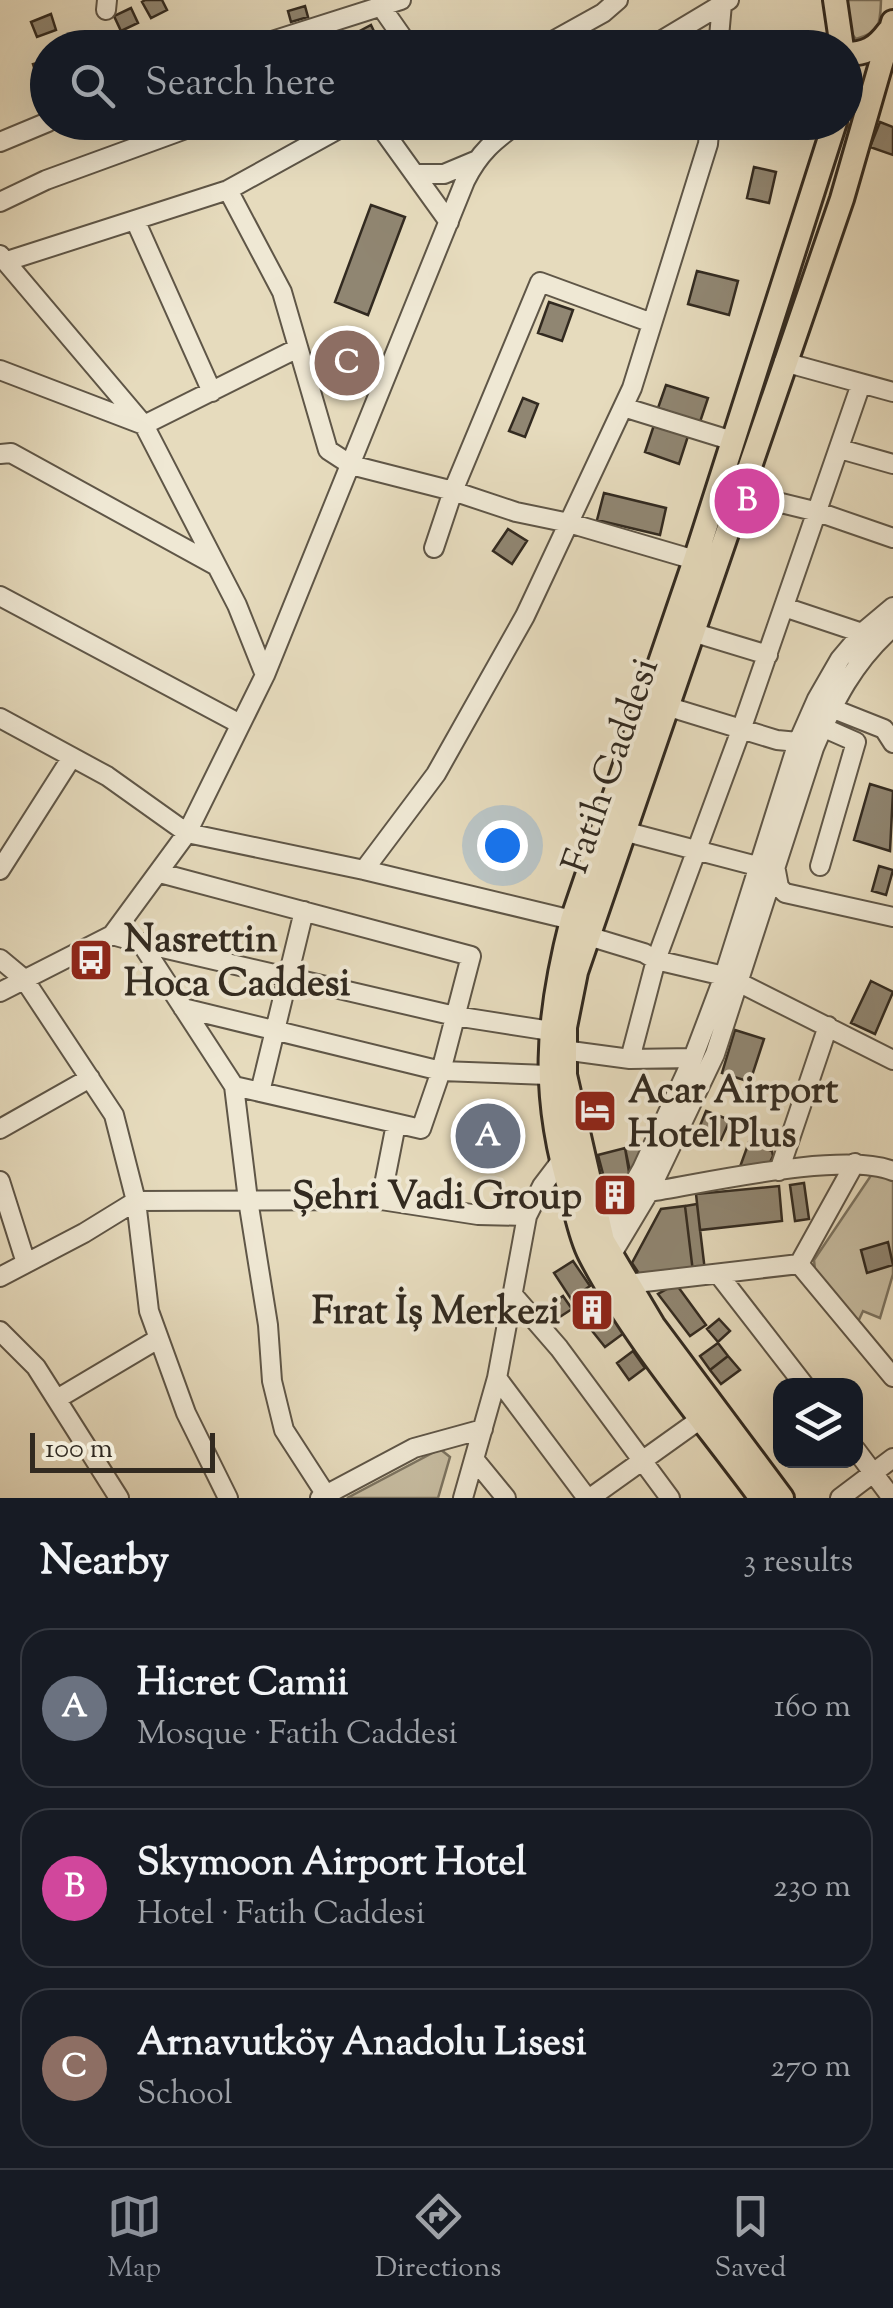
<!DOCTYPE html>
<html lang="en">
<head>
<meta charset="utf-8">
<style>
  body { margin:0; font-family:"Sorts Mill Goudy",serif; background:#242831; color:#f1f3f6 }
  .controls { position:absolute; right:30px; bottom:30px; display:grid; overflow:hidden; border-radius:20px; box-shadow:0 10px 40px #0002 }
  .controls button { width:90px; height:90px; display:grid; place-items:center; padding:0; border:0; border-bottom:2px solid #363941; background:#171b24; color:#f1f3f6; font:50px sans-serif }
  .scale { position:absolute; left:30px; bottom:25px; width:185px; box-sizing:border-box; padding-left:10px; border:5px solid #322a20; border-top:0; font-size:28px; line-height:35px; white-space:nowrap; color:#322a20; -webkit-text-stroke:8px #efe8d4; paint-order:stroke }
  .you { position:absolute; left:502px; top:845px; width:35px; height:35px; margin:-25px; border:8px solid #fff; border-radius:50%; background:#1a73e8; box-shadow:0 0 0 15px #1a73e833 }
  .badge { display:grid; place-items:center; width:65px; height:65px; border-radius:50%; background:#8c9099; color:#fff; font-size:32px; font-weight:700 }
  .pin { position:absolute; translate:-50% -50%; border:5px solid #fff; box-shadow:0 2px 10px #0006 }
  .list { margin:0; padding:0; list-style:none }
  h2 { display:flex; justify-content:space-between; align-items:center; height:130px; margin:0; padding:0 40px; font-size:42px }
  h2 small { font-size:32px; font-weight:400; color:#9ea1a6 }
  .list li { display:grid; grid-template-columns:65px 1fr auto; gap:30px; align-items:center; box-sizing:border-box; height:160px; margin:0 20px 20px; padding:0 20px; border:2px solid #363941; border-radius:30px }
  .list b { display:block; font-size:38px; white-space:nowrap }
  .list p { margin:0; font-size:32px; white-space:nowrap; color:#9ea1a6 }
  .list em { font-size:32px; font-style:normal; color:#9ea1a6 }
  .icon { flex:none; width:55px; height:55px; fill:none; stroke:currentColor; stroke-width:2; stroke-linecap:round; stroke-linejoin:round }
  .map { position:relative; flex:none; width:893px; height:1498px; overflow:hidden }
  .search { position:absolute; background:#171b24; box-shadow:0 10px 40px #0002; left:30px; right:30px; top:30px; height:110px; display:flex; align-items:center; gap:25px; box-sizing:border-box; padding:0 35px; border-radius:55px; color:#9ea1a6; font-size:38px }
  .sheet { height:670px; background:#171b24 }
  nav { display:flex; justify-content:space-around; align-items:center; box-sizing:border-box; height:140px; border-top:2px solid #363941; background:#171b24; font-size:28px; color:#9ea1a6 }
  nav a { display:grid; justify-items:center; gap:5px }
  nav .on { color:#8c9099 }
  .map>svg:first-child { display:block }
</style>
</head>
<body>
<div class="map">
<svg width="893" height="1498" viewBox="0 0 893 1498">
  <rect width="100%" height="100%" fill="#e6dbbd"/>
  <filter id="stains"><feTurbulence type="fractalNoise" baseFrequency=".002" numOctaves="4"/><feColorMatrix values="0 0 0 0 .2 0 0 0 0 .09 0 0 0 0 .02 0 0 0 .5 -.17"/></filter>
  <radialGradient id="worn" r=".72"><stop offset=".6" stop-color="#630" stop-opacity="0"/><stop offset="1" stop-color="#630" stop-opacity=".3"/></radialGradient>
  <!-- green -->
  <path fill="#c7bda2" stroke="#7c7461" stroke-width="2.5" d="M844,0H881C880,24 881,32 856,39L851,33Z
    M872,1174L893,1177V1274L880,1318L863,1311L857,1324L815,1270L814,1260Z
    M440,1449L450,1457L438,1498H347Z"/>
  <!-- building -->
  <path fill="#908672" stroke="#322a20" stroke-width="2.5" d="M145,0H162L167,10L151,18L142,2Z
    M305,6L308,17L291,22L288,11Z
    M131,8L138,23L121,31L114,16Z
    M51,14L56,30L37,37L31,22Z
    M371,25L382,48H360L354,34Z
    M48,60V78L38,80L33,64Z
    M880,122L893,127V155L870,147Z
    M754,167L776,172L769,203L747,198Z
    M371,205L405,217L368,315L335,302Z
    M697,271L738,281L729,315L688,304Z
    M549,302L573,310L562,341L538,333Z
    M666,385L708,398L700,422L658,408Z
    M523,398L538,404L525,437L509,431Z
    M655,422L689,433L679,464L645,452Z
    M604,493L666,508L660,535L597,520Z
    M508,529L527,541L512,564L493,551Z
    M870,784L893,791L890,851L854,840Z
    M879,866L893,870L886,895L872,891Z
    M871,981L893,992L875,1034L851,1023Z
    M735,1030L764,1039L750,1082L722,1073Z
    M494,1105L517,1149L482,1167L459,1123Z
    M706,1111L730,1120L720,1142L697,1133Z
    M749,1142L772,1151L773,1156L768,1166L737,1175Z
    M645,1144L631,1176L625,1148Z
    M625,1148L630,1178L606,1185L598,1155Z
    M630,1178L611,1206L606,1185Z
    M804,1183L809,1219L795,1221L790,1185Z
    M779,1186L782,1221L700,1230L696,1194Z
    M697,1204L705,1271L693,1272L685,1206Z
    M685,1206L693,1272L642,1278L632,1263L661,1209Z
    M888,1242L893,1265L867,1273L861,1250Z
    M573,1261L590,1286L571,1299L554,1273Z
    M676,1284L706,1325L690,1336L658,1294Z
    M594,1293L609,1312L589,1327L575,1307Z
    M563,1296L572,1309L552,1322L543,1309Z
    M609,1312L624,1333L605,1347L589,1327Z
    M719,1319L730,1331L718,1342L707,1329Z
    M718,1343L728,1356L710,1370L700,1356Z
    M633,1351L645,1368L629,1380L617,1363Z
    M728,1356L740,1370L721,1384L710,1370Z"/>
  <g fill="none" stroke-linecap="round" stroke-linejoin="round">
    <defs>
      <path id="minor" d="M382,8L410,48
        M106,10L107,0
        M250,48L401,0
        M470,48L478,43H549L603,13L618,0
        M649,48L729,0
        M718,48L722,4
        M377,122L449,222
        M0,142L48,122
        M416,174H444L475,161
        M228,190L282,292L328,450L351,465L453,491L516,512L569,523L695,560
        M0,202L46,180L205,122
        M135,220L212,392
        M0,255L144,425L237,605L265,675
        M7,261L228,190L351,122
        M784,362L893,392
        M0,370L144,425L298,348
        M623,407L733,441
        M840,449L893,464
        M0,454L11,453L215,565
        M740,493L818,512L893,538
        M434,548L453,491L540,282L652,323
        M0,596L240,724
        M784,607L862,633
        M692,632L768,655
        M666,706L777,740L798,742
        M831,708L884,729L893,743
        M0,718L107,776L187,833L364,870L572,920
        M813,723L856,742L820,866
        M623,831L776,871L779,887L785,893L893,917
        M0,870L72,757
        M364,870L436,774L525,616L632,388L708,144L710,122
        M160,873L471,956L441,1071L421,1129L234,1086
        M112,935L141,943L234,1086L248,1200L268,1325L272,1381L284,1430L328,1498
        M588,936L644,953L656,960L724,976
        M141,943L455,1016L551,1031
        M0,959L24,979L114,1115L136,1201L149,1311L186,1413L228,1498
        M738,982L893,1060
        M0,992L112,935L187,833L265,675L465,181C479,153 494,140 520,122
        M183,1008L441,1071L548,1075
        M563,1050L630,1059L693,1058
        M630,1059L656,960L741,730L861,384
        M260,1092L304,911
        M0,1129L90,1078
        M779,1171L828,1026
        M0,1181L26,1263
        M649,1192C706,1183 844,1151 893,1171
        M381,1200L396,1124
        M599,1244L642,1169L693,1058L724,976L798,742L817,699L840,659L862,633L893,607
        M607,1262L649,1192L715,1054L814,748C834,701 854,661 893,627
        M799,1264L855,1163
        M719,1275L805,1386
        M0,1277L84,1233L136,1201L381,1200L478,1215L527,1216
        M627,1284L799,1264L893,1377
        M513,1295L559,1348L670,1498
        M0,1331L36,1367L119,1498
        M497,1378L587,1498
        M57,1399L158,1339
        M856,1450L892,1498
        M474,1459L506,1498
        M320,1498L414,1448L483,1429
        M463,1498L497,1378L527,1216L542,1186L561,1161
        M590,1498L702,1418
        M840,1498L893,1458"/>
      <path id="major" d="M835,0L842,48
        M846,54C866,54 876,48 888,32
        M761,1498C706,1423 632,1337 590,1255C581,1238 577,1216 572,1197C541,1097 546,1021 572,920L695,560L835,122
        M782,1498L653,1325L603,1241L565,1075V1027L576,972L842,199L893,22"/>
    </defs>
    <!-- minor casing -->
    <use href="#minor" stroke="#5f5647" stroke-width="22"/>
    <!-- major casing -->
    <use href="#major" stroke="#322a20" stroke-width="28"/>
    <!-- minor -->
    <use href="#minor" stroke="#efe8d4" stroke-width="18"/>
    <!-- major -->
    <use href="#major" stroke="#e6dbbd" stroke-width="22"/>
  </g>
  <!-- icons -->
  <defs>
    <symbol id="bus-square" viewBox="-11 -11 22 22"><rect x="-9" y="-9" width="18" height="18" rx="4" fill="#8f2418" stroke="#efe8d4"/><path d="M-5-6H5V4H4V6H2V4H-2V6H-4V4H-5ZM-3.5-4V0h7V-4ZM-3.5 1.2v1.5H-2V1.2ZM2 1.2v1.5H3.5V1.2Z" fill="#fff"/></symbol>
    <symbol id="hotel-square" viewBox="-11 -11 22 22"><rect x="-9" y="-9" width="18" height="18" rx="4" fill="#8f2418" stroke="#efe8d4"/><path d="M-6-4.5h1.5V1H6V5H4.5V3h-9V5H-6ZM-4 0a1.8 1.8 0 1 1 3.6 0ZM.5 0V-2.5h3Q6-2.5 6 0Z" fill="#fff"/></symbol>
    <symbol id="building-square" viewBox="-11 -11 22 22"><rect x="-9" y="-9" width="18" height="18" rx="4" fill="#8f2418" stroke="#efe8d4"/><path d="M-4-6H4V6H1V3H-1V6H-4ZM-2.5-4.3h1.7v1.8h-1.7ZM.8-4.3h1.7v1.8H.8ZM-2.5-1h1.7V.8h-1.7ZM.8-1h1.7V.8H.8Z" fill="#fff"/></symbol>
  </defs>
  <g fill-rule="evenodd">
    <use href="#bus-square" x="66" y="935" width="50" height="50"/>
    <use href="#hotel-square" x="570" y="1086" width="50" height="50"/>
    <use href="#building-square" x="590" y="1170" width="50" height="50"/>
    <use href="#building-square" x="567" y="1285" width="50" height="50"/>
  </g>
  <g text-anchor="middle" stroke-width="8" stroke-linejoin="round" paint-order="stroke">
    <!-- street labels -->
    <g font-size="38" fill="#322a20" stroke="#efe8d4">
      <text transform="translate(609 765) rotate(-71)" y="13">Fatih Caddesi</text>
    </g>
    <!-- poi labels -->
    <g font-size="38" font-weight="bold" fill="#322a20" stroke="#efe8d4" text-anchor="start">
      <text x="124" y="951">Nasrettin<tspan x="124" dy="44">Hoca Caddesi</tspan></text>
      <text x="628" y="1102">Acar Airport<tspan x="628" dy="44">Hotel Plus</tspan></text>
      <text x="582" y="1208" text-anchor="end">Şehri Vadi Group</text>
      <text x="560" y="1323" text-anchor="end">Fırat İş Merkezi</text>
    </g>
  </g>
  <rect width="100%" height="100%" filter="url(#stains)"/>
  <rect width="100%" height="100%" fill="url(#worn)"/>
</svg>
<div class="controls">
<button><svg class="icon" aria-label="layers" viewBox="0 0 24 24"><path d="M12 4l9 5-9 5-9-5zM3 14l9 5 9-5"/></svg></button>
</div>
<div class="scale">100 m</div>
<div class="you"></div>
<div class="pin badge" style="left:488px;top:1136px;background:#6b7280">A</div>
<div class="pin badge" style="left:747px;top:501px;background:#d1479c">B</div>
<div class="pin badge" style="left:347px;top:363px;background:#8d6e63">C</div>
<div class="search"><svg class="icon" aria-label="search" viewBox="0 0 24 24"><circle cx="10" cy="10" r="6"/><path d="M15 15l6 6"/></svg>Search here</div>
</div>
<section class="sheet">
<h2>Nearby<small>3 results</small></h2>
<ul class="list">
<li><span class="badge" style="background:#6b7280">A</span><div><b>Hicret Camii</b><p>Mosque · Fatih Caddesi</p></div><em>160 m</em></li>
<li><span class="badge" style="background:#d1479c">B</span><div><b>Skymoon Airport Hotel</b><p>Hotel · Fatih Caddesi</p></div><em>230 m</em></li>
<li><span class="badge" style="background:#8d6e63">C</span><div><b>Arnavutköy Anadolu Lisesi</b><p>School</p></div><em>270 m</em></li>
</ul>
</section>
<nav>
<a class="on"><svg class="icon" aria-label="map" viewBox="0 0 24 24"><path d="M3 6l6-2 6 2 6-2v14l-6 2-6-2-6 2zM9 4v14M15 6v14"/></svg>Map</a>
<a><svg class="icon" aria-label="directions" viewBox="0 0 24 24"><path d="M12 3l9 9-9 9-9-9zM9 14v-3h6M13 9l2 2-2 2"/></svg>Directions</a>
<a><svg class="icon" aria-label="saved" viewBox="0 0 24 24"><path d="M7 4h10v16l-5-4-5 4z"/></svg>Saved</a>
</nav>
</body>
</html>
